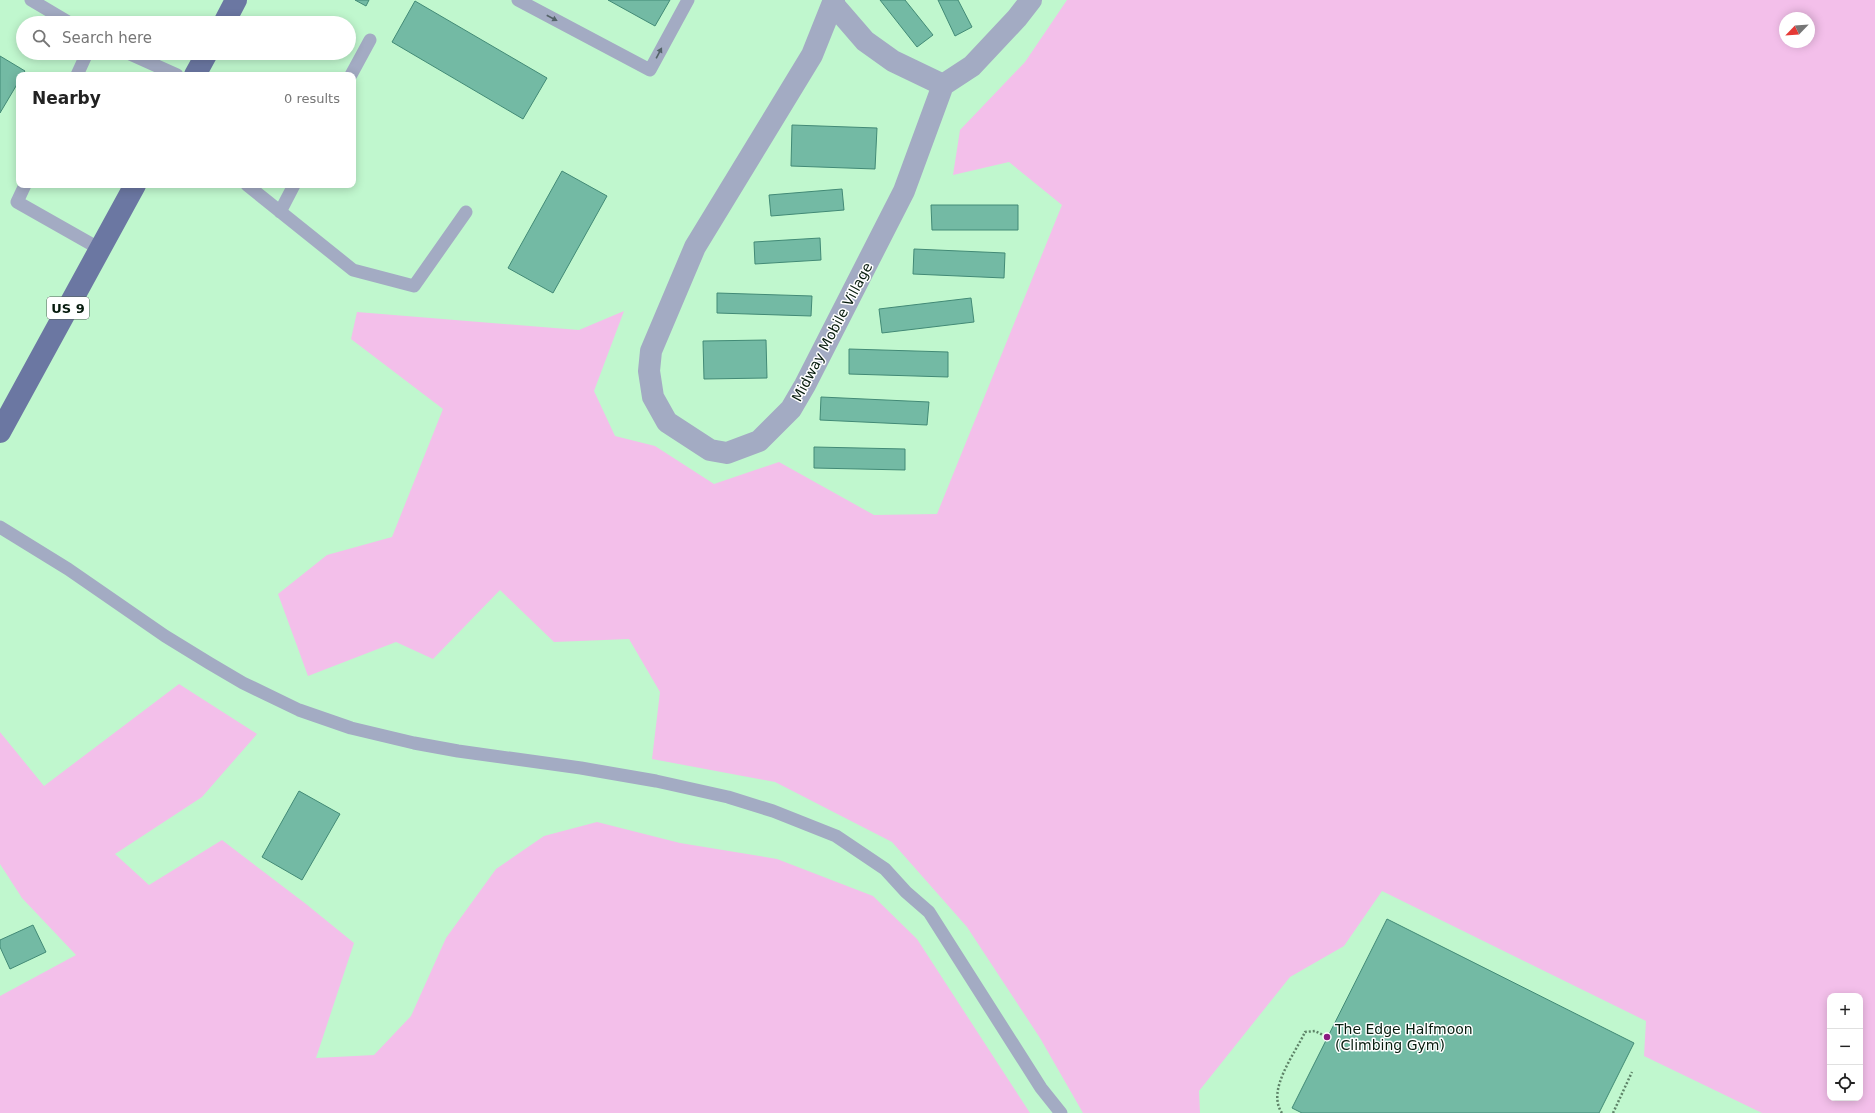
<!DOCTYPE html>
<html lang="en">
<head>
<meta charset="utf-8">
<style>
  body { margin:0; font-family:"DejaVu Sans",sans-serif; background:#f2f2f2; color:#222 }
  .controls { position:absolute; right:12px; bottom:12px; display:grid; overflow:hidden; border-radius:8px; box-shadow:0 2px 10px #0003 }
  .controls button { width:36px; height:36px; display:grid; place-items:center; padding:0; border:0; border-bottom:1px solid #e0e0e0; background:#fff; color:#222; font:20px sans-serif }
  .compass { position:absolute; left:1779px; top:12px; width:36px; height:36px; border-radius:50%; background:#fff; box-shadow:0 2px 10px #0003; rotate:245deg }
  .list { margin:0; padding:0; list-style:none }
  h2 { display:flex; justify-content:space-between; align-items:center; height:52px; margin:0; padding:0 16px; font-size:17px }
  h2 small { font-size:13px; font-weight:400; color:#767676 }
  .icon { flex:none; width:22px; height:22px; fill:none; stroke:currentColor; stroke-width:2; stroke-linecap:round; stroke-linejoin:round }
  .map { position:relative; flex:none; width:1875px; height:1113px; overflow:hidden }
  .search { position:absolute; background:#fff; box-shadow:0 2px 10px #0003; left:16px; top:16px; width:340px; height:44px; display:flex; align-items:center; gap:10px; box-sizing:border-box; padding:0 14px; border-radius:22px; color:#767676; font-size:15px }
  .panel { position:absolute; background:#fff; box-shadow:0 2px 10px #0003; left:16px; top:72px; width:340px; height:116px; border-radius:8px }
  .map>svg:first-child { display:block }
</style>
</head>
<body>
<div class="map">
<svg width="1875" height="1113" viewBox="0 0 1875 1113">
  <rect width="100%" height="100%" fill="#c0f7ce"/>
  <!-- green -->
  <path fill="#f3bfea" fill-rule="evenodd" d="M1067,0H1875V1113H1762L1644,1056L1646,1021L1382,891L1344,946L1290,977L1199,1091L1200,1113H1083L1040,1038L967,927L892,842L775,782L652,759L660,692L629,639L554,642L500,590L433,659L396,642L308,676L278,594L327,555L392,537L443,409L351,339L357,312L579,330L624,311L594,391L615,436L655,446L714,484L779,462L874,515L937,514L1062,205L1009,162L953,175L960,130L1025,62ZM1785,18H1809V42H1785ZM1830,996H1860V1098H1830Z
    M179,684L257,734L202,797L115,854L149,885L222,840L306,904L354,943L316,1058L374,1055L411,1016L446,938L496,869L544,836L597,822L680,843L777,859L873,896L917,939L1030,1113H0V996L76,955L22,898L0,864V732L44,786Z"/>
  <!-- building -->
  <path fill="#73baa4" stroke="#428a76" d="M355,0H369L366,6Z
    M608,0H670L655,26Z
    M880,0H905L933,35L917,47Z
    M938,0H958L972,27L955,36Z
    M415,1L547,78L523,119L392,42Z
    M0,56L25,71L22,75H19V81L0,113Z
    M792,125L877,128L875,169L791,166Z
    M562,171L607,196L553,293L508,268Z
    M842,189L844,210L771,216L769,195Z
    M931,205H1018V230H932Z
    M820,238L821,260L755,264L754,242Z
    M914,249L1005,253L1004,278L913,274Z
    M717,293L812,296L811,316L717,313Z
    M971,298L974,322L882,333L879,309Z
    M766,340L767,378L704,379L703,341Z
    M849,349L948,352V377L849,374Z
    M821,397L929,402L927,425L820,420Z
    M814,447L905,449V470L814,468Z
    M299,791L340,814L302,880L262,857Z
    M1387,919L1634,1043L1599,1113H1302L1292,1108Z
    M33,925L46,952L10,969L0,947V940Z"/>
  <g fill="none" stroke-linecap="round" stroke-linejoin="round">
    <!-- path -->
    <path stroke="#5e8368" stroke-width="2.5" stroke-dasharray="2 2" stroke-linecap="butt" d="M1282,1113C1266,1090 1295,1054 1305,1032L1315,1031L1327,1037
      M1613,1113L1632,1072"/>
    <!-- service -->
    <path stroke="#a3abc3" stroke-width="13" d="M31,0L70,23
      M518,0L650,70L688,0
      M128,53L177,75
      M77,75L87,53
      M351,75L370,40
      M25,185L17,202L100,249
      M247,185L353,270L414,286L466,212
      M280,212L294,185
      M0,527L68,569L165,636L209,663L243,683L299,710L351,728L414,743L458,751L581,768L656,781L728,797L773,811L836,836L885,869L906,892L929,912L1041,1088L1061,1113"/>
    <!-- minor -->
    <path stroke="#a3abc3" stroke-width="22" d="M834,0L812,55L695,247L651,351L649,371L653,397L667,422L710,450L727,453L759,441L791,409L805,385L904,191L943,85L972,66L1017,18L1031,0
      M833,4L865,41L893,61L943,85"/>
    <!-- primary -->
    <path stroke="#6b77a2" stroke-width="22" d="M224,23L236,0
      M195,75L207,53
      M0,432L135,185"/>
  </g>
  <!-- one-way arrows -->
  <defs><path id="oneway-solid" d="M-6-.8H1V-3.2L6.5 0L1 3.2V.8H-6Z"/></defs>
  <g fill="#546368">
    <use href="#oneway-solid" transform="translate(552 18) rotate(28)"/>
    <use href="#oneway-solid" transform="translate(659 53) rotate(-62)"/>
  </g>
  <!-- markers -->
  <circle fill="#8a1c80" stroke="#fff" stroke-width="1.5" cx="1327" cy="1037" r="4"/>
  <g text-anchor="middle" stroke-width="3" stroke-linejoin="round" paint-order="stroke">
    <!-- shield labels -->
    <rect fill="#fff" stroke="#515f56" stroke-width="1" x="47" y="297" width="42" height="22" rx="3"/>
    <g font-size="13" font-weight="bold" fill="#061b0d">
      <text x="68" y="313">US 9</text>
    </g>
    <!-- street labels -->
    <g font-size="14" fill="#061b0d" stroke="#fff">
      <text transform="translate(832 332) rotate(-62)" y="5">Midway Mobile Village</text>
    </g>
    <!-- poi labels -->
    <g font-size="14" fill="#061b0d" stroke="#fff" text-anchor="start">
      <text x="1335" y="1034">The Edge Halfmoon<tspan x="1335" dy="16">(Climbing Gym)</tspan></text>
    </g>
  </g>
</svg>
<div class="controls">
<button>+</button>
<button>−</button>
<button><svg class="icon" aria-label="locate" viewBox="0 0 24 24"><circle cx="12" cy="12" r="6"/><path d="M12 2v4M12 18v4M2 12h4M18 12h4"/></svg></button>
</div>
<svg class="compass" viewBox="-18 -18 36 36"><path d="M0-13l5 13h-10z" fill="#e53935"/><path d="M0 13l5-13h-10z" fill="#767676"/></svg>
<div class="search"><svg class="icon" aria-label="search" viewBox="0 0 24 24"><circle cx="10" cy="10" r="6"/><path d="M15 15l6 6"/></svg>Search here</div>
<section class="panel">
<h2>Nearby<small>0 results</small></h2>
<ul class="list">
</ul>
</section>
</div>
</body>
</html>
